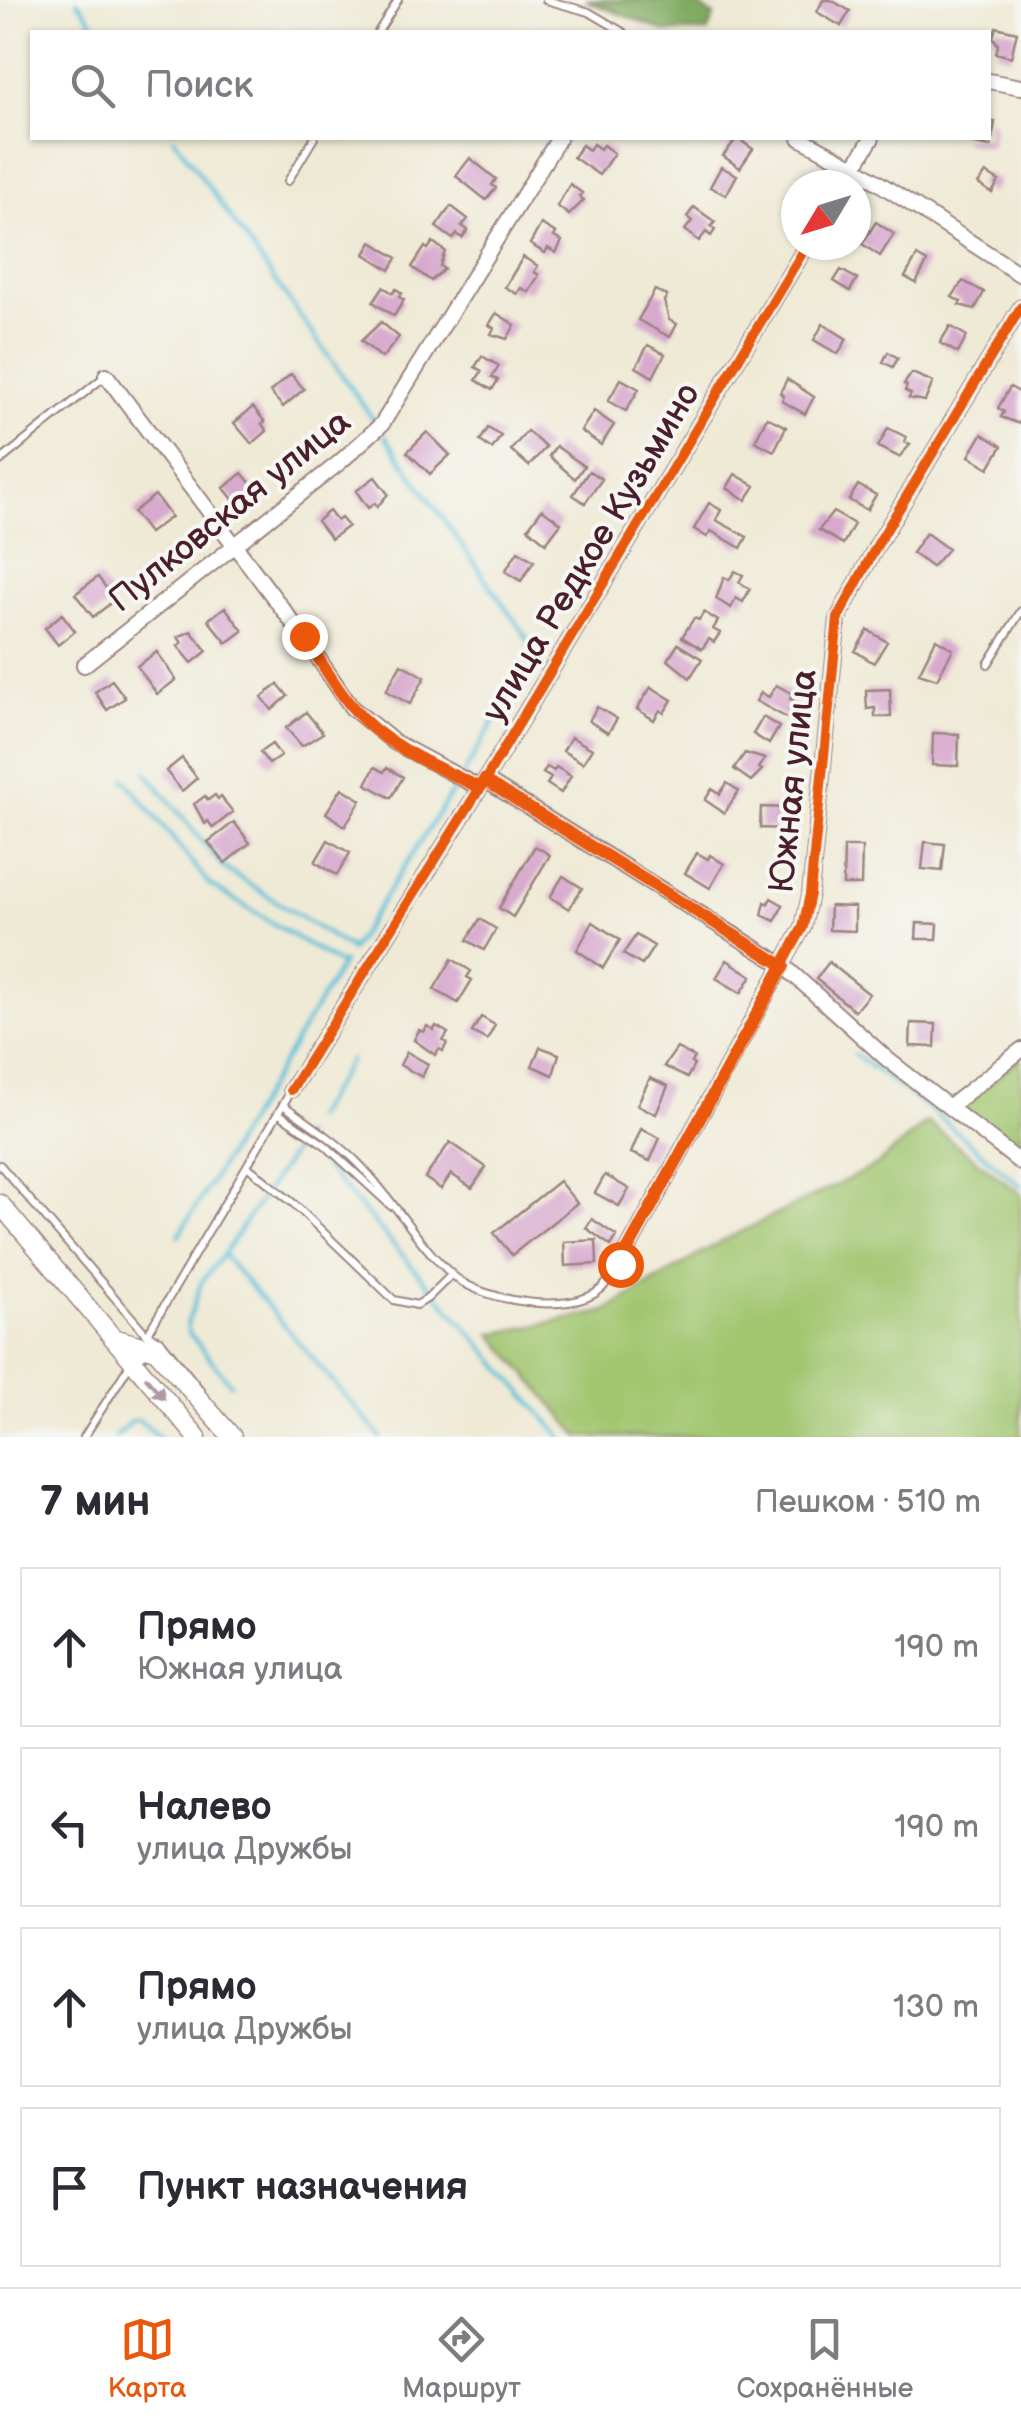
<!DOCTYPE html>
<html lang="ru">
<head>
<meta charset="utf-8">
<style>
  body { margin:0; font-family:"Balsamiq Sans",sans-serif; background:#f7f7f7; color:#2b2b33 }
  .compass { position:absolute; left:781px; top:170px; width:90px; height:90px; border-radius:50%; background:#fff; box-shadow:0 2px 8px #0004; rotate:232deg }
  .stop { position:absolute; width:30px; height:30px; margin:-22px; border:8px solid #ea580c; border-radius:50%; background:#fff }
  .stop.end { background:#ea580c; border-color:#fff; box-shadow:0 2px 10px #0008 }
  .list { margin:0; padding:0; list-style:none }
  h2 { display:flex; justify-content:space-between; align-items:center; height:130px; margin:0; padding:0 40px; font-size:42px }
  h2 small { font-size:32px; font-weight:400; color:#7c7c81 }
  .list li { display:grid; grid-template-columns:65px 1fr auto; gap:30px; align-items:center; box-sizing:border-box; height:160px; margin:0 20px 20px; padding:0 20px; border:2px solid #e1e1e2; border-radius:0px }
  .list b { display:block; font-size:38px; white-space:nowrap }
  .list p { margin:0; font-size:32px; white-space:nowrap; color:#7c7c81 }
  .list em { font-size:32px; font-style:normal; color:#7c7c81 }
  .icon { flex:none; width:55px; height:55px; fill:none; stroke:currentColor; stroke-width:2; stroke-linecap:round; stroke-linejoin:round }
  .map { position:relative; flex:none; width:1021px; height:1437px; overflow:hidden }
  .search { position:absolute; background:#fff; box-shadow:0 2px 8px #0004; left:30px; right:30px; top:30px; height:110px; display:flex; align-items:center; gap:25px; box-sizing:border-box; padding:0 35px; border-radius:0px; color:#7c7c81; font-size:38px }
  .sheet { height:850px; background:#fff }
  nav { display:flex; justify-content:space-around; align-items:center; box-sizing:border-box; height:140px; border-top:2px solid #e1e1e2; background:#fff; font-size:28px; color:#7c7c81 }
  nav a { display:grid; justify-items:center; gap:5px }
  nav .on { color:#ea580c }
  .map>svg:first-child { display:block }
</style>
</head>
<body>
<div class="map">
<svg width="1021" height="1437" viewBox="0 0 1021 1437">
  <rect width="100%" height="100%" fill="#f6f6f2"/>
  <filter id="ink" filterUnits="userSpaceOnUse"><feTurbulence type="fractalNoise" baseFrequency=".01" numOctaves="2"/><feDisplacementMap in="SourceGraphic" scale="20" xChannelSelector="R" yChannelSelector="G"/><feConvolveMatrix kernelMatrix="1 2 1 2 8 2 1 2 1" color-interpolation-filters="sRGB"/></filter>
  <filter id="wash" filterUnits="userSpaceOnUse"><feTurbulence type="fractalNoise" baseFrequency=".0048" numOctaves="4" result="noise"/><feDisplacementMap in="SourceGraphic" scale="40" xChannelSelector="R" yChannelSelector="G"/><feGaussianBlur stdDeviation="2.25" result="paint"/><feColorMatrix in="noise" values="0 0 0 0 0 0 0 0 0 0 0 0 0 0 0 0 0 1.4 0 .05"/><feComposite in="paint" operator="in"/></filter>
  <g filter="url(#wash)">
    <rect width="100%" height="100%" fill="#efead5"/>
    <!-- green -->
    <path fill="#a1c670" stroke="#76724e" stroke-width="2.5" d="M1021,1056V1158L963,1111V1105Z
      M927,1122L1021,1194V1437H580L492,1334L604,1312L722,1241L877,1165Z"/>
    <!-- forest -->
    <path fill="#80ab62" stroke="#656546" stroke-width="2.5" d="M585,0H689L714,16L708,32H666Z"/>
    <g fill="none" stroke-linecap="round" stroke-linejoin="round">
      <!-- stream -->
      <path stroke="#5bbfd9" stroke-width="4" d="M77,0L100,32
        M174,138L373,419
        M385,436L529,641L532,655L463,775
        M146,772L224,868L351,949
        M125,779L210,885L341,965
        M350,951L458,783
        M855,1055L931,1110L1021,1186
        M314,1118L350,1060
        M319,1160L562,1437
        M179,1235L343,962
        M224,1256L381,1437
        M231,1384L189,1333L187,1324L202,1281L223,1255L304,1135
        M115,1437L131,1421L139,1420L159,1437"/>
    </g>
    <g id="blocks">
      <!-- building -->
      <path fill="#d7a9ce" d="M823,0H831L850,11L841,26L817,12Z
        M996,27L1017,32L1011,57L996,53L998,45L993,37Z
        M988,121L995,122L991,147L964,142V138H988Z
        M737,138L753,149L740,168L723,156Z
        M593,144L600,149L603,145L614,153L599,175L573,157L582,145L589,150Z
        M470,158L496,179L492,185L496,188L486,200L456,176Z
        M721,167L737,175L726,195L710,187Z
        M986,173L999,181L992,193L978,184Z
        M570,184L582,193L579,196L584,200L569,215L557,206Z
        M451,206L468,219L462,226L468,230L462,238L457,234L453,239L436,227Z
        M694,207L715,222L711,226L715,230L711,236L706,232L699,241L685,230L692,221L687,217Z
        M876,222L894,234L880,256L862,244Z
        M541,224L556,233L554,237L562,241L556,253L548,248L545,253L530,244Z
        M372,242L397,258L390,270L365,254Z
        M433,242L445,251L440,266L444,269L431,281L412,267L425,247L428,249Z
        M917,256L927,262L916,283L905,277Z
        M523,257L538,266L534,272L539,275L529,292L521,288L517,294L505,287Z
        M841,270L857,279L850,291L834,281Z
        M963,281L984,292L975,309L959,305L961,302L952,297Z
        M383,287L393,293L396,289L402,293L399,297L404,300L394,316L373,302Z
        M655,290L667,296L664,301L669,320L677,324L670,337L638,320Z
        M496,313L515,325L507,339L491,334L494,328L489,325Z
        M381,322L399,337L382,358L361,341Z
        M823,324L847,339L838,354L814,340Z
        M950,326L967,336L958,353L940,343Z
        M648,345L665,354L653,377L636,367Z
        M888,352L898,358L893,367L883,362Z
        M482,356L499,366L492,377L498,380L492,390L476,380L482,371L475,367Z
        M912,373L933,382L925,401L909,398L911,394L905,391L907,386L904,384Z
        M291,374L304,389L283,407L270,392Z
        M621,379L639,389L626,411L608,401Z
        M787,379L814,397L805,414L782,401L784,396L780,393Z
        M1010,387L1021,393L1020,424L1001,417L1004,412L998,408Z
        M253,407L265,422L262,424L267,431L252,444L234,423Z
        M594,411L614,425L601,445L581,431Z
        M767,417L786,427L774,451L755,441Z
        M488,428L501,436L492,449L480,441Z
        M888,428L906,437L904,442L910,445L899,457L878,447Z
        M527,431L546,447L529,466L511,450Z
        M427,432L450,455L430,474L407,452Z
        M982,434L1002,446L989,468L969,456Z
        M556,446L584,466L575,479L549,456Z
        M589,471L602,479L585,503L573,495Z
        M242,473L261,496L242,511L224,488Z
        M735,474L755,486L746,500L727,488Z
        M375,477L388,494L377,507L375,503L368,508L356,491Z
        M858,485L876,495L867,510L849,500Z
        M155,495L171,517L149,533L133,512Z
        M709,503L721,510L716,520L747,537L741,548L711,531L707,537L694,529Z
        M542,509L561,523L546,543L528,528Z
        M329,511L337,521L341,518L348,526L331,539L317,521Z
        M833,512L854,524L843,544L819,530Z
        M926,533L948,549L932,567L912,553Z
        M518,551L534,561L521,581L505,571Z
        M735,571L743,575L739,582L750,589L743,602L736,598L731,608L716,599L724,577L729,580Z
        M98,577L115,600L93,617L75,594Z
        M225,607L243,631L227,643L208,620Z
        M704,612L718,621L713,629L720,633L714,642L709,639L702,649L682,637L694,618L699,620Z
        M62,614L75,631L58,645L45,628Z
        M868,630L887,642L874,663L855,651Z
        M191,631L207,651L192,663L178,646L182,643L178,637Z
        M936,639L953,649L937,679L919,673Z
        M678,644L702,659L690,678L668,660Z
        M157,652L176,680L157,694L137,666Z
        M401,664L425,677L410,704L386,691Z
        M112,680L125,698L107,710L95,692Z
        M278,684L288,696L272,710L262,697Z
        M776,685L793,694L790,699L799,703L787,718L756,701L761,693L769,697Z
        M651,687L672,700L664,713L660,710L654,720L637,709Z
        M890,689L891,717H875V708L867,709L866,690Z
        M597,707L617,719L608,733L589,721Z
        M306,712L323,733L302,746L286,728Z
        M763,717L779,727L769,744L753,734Z
        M933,733L959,734L958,766L932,765Z
        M571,737L592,749L583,763L563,751Z
        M272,744L281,756L269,764L260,752Z
        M745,753L765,759L759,768L762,770L751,781L734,769Z
        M182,758L197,778L182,791L166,771Z
        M375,767L384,772L387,768L403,777L391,798L366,784Z
        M547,767L554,771L556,767L571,776L561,793L547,784L551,778L543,773Z
        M727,783L739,791L724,813L705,800L712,789L720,794Z
        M342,788L361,800L345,826L326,813Z
        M215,795L218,799L221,797L233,812L213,828L208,821L205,824L194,804L205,796L208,800Z
        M761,807L786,808V829L760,828Z
        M234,822L250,843L225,863L208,842Z
        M328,840L350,853L337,875L315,862Z
        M925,842L945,844L942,871L922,869Z
        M535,846L550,855L513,917L499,908Z
        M844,847H862L861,885H843Z
        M697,853L708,859L710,855L724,864L710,888L685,873Z
        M563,876L582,888L569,909L550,897Z
        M771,898L783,905L775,921L762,915L765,902L768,904Z
        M830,906L855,907V931L829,930Z
        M480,919L496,929L484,950L467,940Z
        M593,922L620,940L603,968L577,950Z
        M917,923L938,924L937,939H916Z
        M636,935L654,946L642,965L623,954Z
        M452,959L471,971L467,977L472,980L458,1003L434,989Z
        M727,960L752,976L741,993L716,978Z
        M829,962L869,994L855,1011L816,979Z
        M481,1017L495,1025L487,1040L472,1032Z
        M911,1023L936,1024L935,1047L910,1046Z
        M427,1026L434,1030L436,1026L448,1033L443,1041L447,1043L443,1051L439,1049L435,1055L414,1040L419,1030L424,1032Z
        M540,1047L559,1054L553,1075L532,1066Z
        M677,1048L694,1057L691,1063L694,1065L687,1078L664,1066Z
        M407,1052L428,1064L422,1077L400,1065Z
        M650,1078L668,1086L656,1114L637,1105Z
        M641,1129L660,1138L650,1161L631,1153Z
        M450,1142L486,1167L472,1188L451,1174L441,1189L425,1178Z
        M605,1175L629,1189L619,1206L595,1193Z
        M559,1181L577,1203L512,1255L494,1233Z
        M592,1219L617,1236L611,1246L586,1228Z
        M596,1240L597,1264L565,1266L564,1242Z"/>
    </g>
  </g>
  <g filter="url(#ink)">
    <use href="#blocks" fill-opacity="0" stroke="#9c8480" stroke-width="2.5"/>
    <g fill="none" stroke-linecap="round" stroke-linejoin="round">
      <defs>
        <path id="lane" d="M546,0L589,12L623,32
          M378,32L398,0
          M288,181L314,138
          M0,461L104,377
          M988,664L1021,611
          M283,1105C310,1124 338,1142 361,1166C395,1201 418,1246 455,1277C484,1301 571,1316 601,1289C608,1283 613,1272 619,1265
          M278,1113L325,1145L391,1206
          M0,1165L147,1335L160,1340L201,1391
          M247,1166L293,1203L394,1300L417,1305L428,1298L452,1274
          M147,1335L291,1091
          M84,1437L132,1361L150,1352"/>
        <path id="street" d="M988,81L1021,87
          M800,138L854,167L1021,275
          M843,185L872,138
          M106,375L303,636L352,708L394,742L480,788
          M84,665L340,462L382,424L559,138
          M485,780L784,966L887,1059L1021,1163
          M291,1090L485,780L807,245
          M949,1107L1021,1050
          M620,1264L803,927L810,894L838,618L876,547L1021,307"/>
        <path id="secondary" d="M0,1204L197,1437
          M113,1338L156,1350L232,1437"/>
      </defs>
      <!-- lane casing -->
      <use href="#lane" stroke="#9c8480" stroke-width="10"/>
      <!-- street casing -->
      <use href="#street" stroke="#9c8480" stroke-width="18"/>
      <!-- secondary casing -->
      <use href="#secondary" stroke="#9c8480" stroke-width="21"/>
      <!-- lane -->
      <use href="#lane" stroke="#fff" stroke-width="6"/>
      <!-- street -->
      <use href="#street" stroke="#fff" stroke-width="14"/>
      <!-- secondary -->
      <use href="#secondary" stroke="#fff" stroke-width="18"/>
      <defs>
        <path id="cycleway" d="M291,1090L485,780L807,245
          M620,1264L803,927L810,894L838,618L876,547L1021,307"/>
      </defs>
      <!-- cycleway casing -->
      <use href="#cycleway" stroke="#f6f6f2" stroke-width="16"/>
      <!-- cycleway -->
      <use href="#cycleway" stroke="#e8590c" stroke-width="10"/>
    </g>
    <!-- one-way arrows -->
    <defs><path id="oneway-solid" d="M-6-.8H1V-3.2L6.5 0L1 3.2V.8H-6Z" transform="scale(2.5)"/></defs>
    <use fill="#ae9aa0" href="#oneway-solid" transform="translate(155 1388) rotate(49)"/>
  </g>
  <g fill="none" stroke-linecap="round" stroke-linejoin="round" filter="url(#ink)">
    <!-- route -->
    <path stroke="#ea580c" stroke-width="12" d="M304,636C320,659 334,686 353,708C384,746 436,766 480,788L484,780L784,966L620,1264"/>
  </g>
  <g text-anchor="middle" stroke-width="8" stroke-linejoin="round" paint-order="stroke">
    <!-- street labels -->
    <g font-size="35" fill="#4a1f2b" stroke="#f6f6f2">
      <text transform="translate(229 510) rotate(-39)" y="12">Пулковская улица</text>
      <text transform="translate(590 552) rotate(-59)" y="12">улица Редкое Кузьмино</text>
      <text transform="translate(792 781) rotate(-84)" y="12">Южная улица</text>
    </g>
  </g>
</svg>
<svg class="compass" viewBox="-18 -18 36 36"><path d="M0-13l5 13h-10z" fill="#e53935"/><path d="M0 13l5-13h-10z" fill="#7c7c81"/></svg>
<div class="stop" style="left:620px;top:1264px"></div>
<div class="stop end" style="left:304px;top:636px"></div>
<div class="search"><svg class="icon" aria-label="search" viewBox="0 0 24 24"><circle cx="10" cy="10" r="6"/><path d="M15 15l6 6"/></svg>Поиск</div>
</div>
<section class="sheet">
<h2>7 мин<small>Пешком · 510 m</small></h2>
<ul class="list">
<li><svg class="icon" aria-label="ahead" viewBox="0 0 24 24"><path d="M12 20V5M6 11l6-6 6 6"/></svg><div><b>Прямо</b><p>Южная улица</p></div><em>190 m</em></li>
<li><svg class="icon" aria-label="left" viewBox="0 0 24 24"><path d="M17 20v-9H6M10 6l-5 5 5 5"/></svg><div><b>Налево</b><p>улица Дружбы</p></div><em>190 m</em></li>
<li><svg class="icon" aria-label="ahead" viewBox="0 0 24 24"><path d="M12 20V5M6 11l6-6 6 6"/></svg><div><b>Прямо</b><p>улица Дружбы</p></div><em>130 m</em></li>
<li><svg class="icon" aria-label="arrive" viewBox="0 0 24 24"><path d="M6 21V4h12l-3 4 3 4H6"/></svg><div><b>Пункт назначения</b></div></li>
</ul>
</section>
<nav>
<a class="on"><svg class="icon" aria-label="map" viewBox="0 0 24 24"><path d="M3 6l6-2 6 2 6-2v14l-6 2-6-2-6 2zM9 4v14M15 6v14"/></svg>Карта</a>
<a><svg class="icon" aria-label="directions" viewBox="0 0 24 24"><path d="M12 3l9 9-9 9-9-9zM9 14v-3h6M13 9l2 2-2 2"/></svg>Маршрут</a>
<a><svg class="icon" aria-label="saved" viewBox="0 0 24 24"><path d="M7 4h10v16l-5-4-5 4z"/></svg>Сохранённые</a>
</nav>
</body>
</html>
